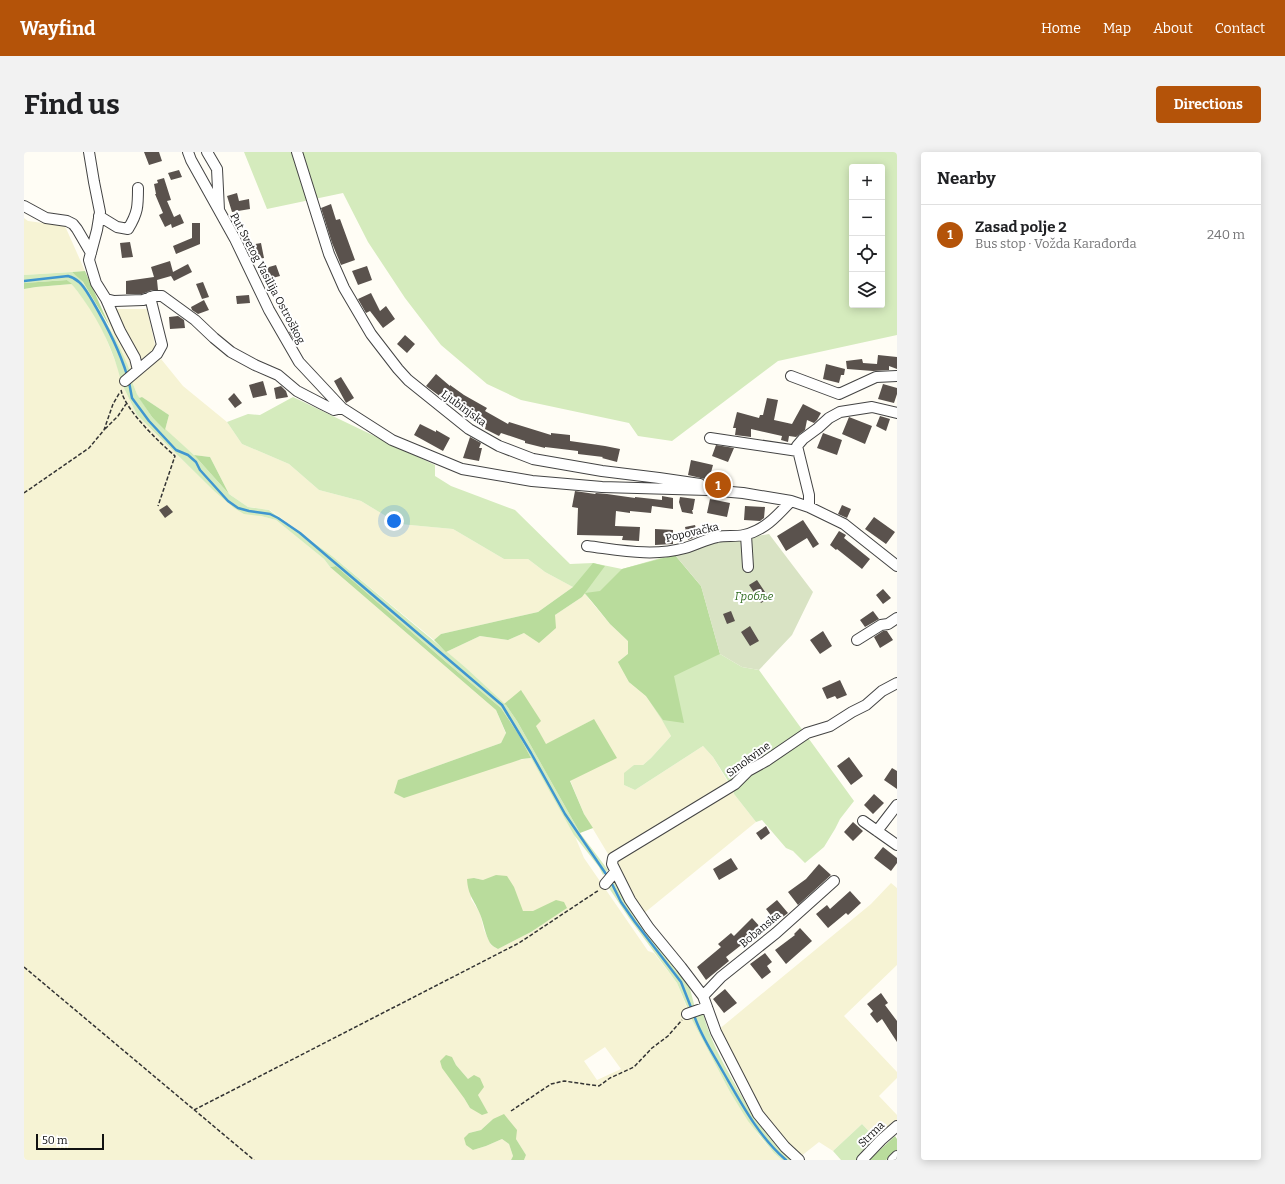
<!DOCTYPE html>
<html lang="en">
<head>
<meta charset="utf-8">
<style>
  body { margin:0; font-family:Bitter,serif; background:#f2f2f2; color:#202124 }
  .controls { position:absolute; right:12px; top:12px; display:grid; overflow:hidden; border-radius:4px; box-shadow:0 2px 10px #0003 }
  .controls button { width:36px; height:36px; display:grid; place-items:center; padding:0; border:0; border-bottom:1px solid #e0e0e0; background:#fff; color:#202124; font:20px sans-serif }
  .scale { position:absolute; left:12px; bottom:10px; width:68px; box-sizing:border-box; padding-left:4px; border:2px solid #111; border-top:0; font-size:11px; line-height:14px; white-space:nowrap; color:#111; -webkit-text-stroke:3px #fff; paint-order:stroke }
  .you { position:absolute; left:370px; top:369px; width:14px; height:14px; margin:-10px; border:3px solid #fff; border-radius:50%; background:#1a73e8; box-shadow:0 0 0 6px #1a73e833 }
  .badge { display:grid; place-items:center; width:26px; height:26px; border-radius:50%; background:#b45309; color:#fff; font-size:13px; font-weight:700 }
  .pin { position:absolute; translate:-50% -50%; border:2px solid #fff; box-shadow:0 1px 4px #0006 }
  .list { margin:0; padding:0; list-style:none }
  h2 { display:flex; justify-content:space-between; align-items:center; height:52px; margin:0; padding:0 16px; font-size:17px }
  h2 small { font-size:13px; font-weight:400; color:#757577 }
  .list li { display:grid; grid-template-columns:26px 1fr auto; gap:12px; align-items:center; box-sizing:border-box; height:60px; padding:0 16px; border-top:1px solid #e0e0e0 }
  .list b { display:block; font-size:15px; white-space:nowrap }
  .list p { margin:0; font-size:13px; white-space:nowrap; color:#757577 }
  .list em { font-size:13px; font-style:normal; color:#757577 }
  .icon { flex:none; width:22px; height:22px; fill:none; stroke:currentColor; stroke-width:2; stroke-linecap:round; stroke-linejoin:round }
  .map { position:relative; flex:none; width:873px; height:1008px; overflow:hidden; border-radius:4px }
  header { display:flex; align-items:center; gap:24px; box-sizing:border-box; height:56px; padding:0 20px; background:#b45309; color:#fff }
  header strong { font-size:19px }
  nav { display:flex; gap:22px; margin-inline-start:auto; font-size:14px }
  .intro { display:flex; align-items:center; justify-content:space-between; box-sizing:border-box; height:96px; padding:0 24px }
  h1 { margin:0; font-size:28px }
  .button { padding:10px 18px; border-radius:4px; background:#b45309; color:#fff; font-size:14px; font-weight:700 }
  main { display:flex; gap:24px; padding:0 24px }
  aside { flex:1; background:#fff; border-radius:4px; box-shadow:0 2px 10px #0003 }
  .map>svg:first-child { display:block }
</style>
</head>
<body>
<header>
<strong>Wayfind</strong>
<nav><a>Home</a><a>Map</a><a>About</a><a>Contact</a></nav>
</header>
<div class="intro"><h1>Find us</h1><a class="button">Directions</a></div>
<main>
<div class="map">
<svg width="873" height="1008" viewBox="0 0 873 1008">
  <rect width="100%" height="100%" fill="#fffdf5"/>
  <!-- farmland -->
  <path fill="#f6f3d4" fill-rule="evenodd" d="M0,66L4,69L41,74L61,119L0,123Z
    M48,132L69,160L80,181L95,219L98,232L113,263L189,338L237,364L252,368L300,407L306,415L472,558L482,582L477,591L374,628L507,606L548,677L560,706L624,799L630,801L653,831L667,866L706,940L736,985L750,1001L758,1008H500L502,1003L492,987L469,967L457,978L445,981L449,998L462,994L478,987L485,992L489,1004L487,1008H0V137L12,135ZM450,726L459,728L499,759H509L542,756L507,780L474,797L467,793L460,778L456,761L447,747ZM581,895L597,917L573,928L560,909ZM428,905L432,913L444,927L454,943L463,961L446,956L440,946Z
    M79,157H123L133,202L159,234L203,270L218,292L265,312L295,338L337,349L375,372L429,377L480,407H504L521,420L549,435L514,460L417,482L410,488L308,404L246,358L224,355L205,342L186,305L170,303L141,278L145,263L118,245L115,246L113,242Z
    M560,441L586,472L604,489V502L595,509L605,530L622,544L639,568L647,584L627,606L619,613H610L600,633L611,638L679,594L689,605L705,632L587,707L560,662L546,628L570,567L522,593L512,574L498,539L480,552L441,515L422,500L456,484L484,488L500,481L531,463L558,445Z
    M709,637L710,642L732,670L619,762L592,711Z
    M867,731L873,736V813L820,864L873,920V926L855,944L873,963V971L854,989L838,972L809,999L795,990L776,1005L767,997L736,957L694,878L847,752Z"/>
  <!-- green -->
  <path fill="#d5ebbd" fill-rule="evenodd" d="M220,0H873V183L754,209L648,289L614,284L605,271L497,248L463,232L417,193L381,146L344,90L319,41L243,57ZM828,15H858V153H828Z
    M48,120C60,128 65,141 72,152C85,175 98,197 107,222L97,229C90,200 77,172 59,147C54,140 50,134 43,128L0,131V123Z
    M107,227L113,242L128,265L170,303L205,342L224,355L245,358L308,404L441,515L482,553L493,569L556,681L584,718L579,723L575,715L550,683L507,606L495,583L477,556L422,510L312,414L306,415L300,407L252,368L237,364L220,362L210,356L189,338L113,263L98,232Z
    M269,245L411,313V324L427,334L491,358L546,412L569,411L598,417L640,405L677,434L696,502L718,515L735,518L830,649L816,667L811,677L800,695L781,711L769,699L762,696L738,668L732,670L710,642L709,637L689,605L679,594L611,638L600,633V621L610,613H619L627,606L647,584L638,568L622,544L605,530L594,510L604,502V489L560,441L521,420L504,407H480L429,377L375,372L337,349L295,338L265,312L218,292L203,270L224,262L236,263Z
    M590,727L665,833L671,856L664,857L653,831L605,766L583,733Z
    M679,861C685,885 697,907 709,929C725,958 742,986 767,1008H758L750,1001L724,969L706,940L667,866Z
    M838,972L854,989L833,1008H817L809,999Z"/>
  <!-- forest -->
  <path fill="#b9dc9c" d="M61,119L86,175L59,130L48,120Z
    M43,128L48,132L12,135L0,137V131Z
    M118,245L145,263L141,278L128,265L115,246Z
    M170,303L186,305L205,342Z
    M651,403L677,434L696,502L650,524L660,571L639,568L622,544L605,530L594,510L604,502V489L586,472L561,441L558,445L531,463L532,476L515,491L500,481L484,488L456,484L422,500L410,488L417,482L514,460L549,435L569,411L581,414L561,441L576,439L598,417Z
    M312,414L422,510L477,556L495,583L507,606L498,607L380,646L370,641L374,628L477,591L482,581L472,558L306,415Z
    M497,538L517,569L512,574L522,592L570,567L593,606L546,629L560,662L569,676L556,681L493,569L482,553L480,552Z
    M472,723L483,724L490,735L499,759H509L532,748L540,750L543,756L507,780L474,797C471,795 468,794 466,791C461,782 460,772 456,762C450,747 444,744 443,727L450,726L459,728Z
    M422,903L428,905L432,913L444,927L450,923L456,926L460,935L454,943L464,961L458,963L446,956L440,946L418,916L416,909Z
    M480,962L493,978L492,987L502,1003L500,1008H487L489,1004L485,992L478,987L462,994L449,998L442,993L440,986L445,981L457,978L469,967Z
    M871,984L873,987V998L862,1008H845Z"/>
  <!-- cemetery -->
  <path fill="#d9e3c4" d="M745,382L789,440L768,483L735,518L718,515L696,502L677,434L651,403L679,393Z"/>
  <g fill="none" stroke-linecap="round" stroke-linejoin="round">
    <!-- stream -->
    <path stroke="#3f96cf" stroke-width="2.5" d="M0,129L44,124C48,125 52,127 55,130C61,135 65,144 69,150C83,174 95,197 103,223
      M105,230L108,246L125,269L152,298L164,303L172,310L176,318L204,349L214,356L225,359L246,362L254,366L276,381L478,553L507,601L541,662L584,725
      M587,730L597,750L611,770L657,830L668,858
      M670,863C676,882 688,900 698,918C716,949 734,984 762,1008"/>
  </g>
  <!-- building -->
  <path fill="#5a524d" d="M120,0H135L138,9L125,13Z
    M155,18L158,25L147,28L144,21Z
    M140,26L147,48L143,49L150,65L156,62L160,71L148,76L147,72L141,75L135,63L139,61L131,42H132L130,32L134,31L133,28Z
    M213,41L215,49L225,47L226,57L208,60L203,44Z
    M307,52L312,68L316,67L331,108L317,113L308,91L297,56Z
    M168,71H176V92L152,102L149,94L168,86Z
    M106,90L109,105L98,106L96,91Z
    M237,91L240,106L228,108L226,93Z
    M146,109L149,120L164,112L168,120L150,129L147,124L133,128L134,138H128L118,142H102V129L130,125L127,115Z
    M252,113L256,124L241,128L238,117Z
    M343,114L348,128L334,133L328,119Z
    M179,130L185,145L178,147L172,132Z
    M347,141L356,159L362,154L371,167L359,176L346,159L342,161L334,147Z
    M225,143L226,151L213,152L212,144Z
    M180,148L185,158L174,162L168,158L167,155Z
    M154,164L160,168L161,176L146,177L145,165Z
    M271,176L280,189L273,193L265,180Z
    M381,183L391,192L383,201L373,192Z
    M854,203L873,205V217L865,214V218L849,219L823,217L822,209L838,207L839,211L853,212Z
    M802,212L821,217L820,223H817L815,231L799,227Z
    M412,222L426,234V233L440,243L463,256L461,259L484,272L485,270L527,283V281L546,283V289L581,294L596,297L593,310L578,306L579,305L554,302V299L521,295V296L501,291V289L477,281L475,284L461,277L462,273L432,256L402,234Z
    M317,225L330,246L322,251L310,229Z
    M239,229L243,243L229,246L225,233Z
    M859,232L873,236V242L870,251L854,247Z
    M257,234L262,239L264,245L252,247L250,236Z
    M210,241L218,251L211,256L204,247Z
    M743,246L754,248L750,268L768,272L779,252L797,261L793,268L790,271L783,268L781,278L772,285L765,284L764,290L757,288L758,284L727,277V285L711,283L712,276H709L713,260L735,266L736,263H739Z
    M856,264L866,267L862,279L852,274Z
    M825,265L848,274L841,292L818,282Z
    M396,272L412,280V278L426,286L419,299L390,283Z
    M799,281L818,288L813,303L793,296Z
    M446,285L457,291L455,296H458L455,309L439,306Z
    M692,293L710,296L704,310L688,304Z
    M667,308L689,313L685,328L664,323Z
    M551,339L571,342L572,341L583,342L611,346V345L638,348V344L649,346V357L628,354L627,361L606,359V361L592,359L591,374L616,375L615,389L598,388L599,384L553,383L554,356L548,355Z
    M656,345L671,347L669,358H668L669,362L658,360L655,350Z
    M686,347L706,351L703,365L683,361Z
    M143,353L149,360L141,366L135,358Z
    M818,353L827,357L823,366L814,362Z
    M721,354L741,355L740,366L736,369L720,368Z
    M850,365L871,380L862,392L841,377Z
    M779,368L795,392L789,396L783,386L762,399L753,384Z
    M671,373L674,384L664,388L661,375Z
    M631,377L649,378V392L631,393Z
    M815,379L822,383L820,386L846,407L838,417L813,397L812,398L806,393Z
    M733,428L745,446L737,451L725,433Z
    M859,437L867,446L859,452L852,443Z
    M707,459L711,469L703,472L699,462Z
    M849,459L855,467L841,475L836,468Z
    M726,474L735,489L726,494L717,480Z
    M799,479L808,494L796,502L786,488Z
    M859,479H863L869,488L856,496L850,485Z
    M816,528L823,543L813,547L811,544L803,547L798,536Z
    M825,605L839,624L827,633L813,614Z
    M868,616L873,619V637L860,628Z
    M850,642L860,651L849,662L840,653Z
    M829,670L839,679L829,689L820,680Z
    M742,674L746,681L737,688L732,681Z
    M859,695L873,706V711L867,719L850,706Z
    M707,706L714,717L695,728L689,717Z
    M795,712L807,723L774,753L764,740L782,727Z
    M826,739L837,751L824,763L822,761L804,776L792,762L803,753L806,757Z
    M753,748L764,761L752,770L742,757Z
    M728,766L738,777L726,788L725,787L702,805L705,809L682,828L673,815L697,795L694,792L707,781L710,784Z
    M776,776L788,789L762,812L751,798L771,783L770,782Z
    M741,801L748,810L743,814L747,820L738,827L726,812Z
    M701,837L713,851L700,861L689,847Z
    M857,841L864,851L861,853L873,869V890L858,867L853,871L846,862L849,859L843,852Z"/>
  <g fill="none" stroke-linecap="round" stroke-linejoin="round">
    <defs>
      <path id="minor" d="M65,0L70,30L76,60L73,78L65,108L72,131L82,147L90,149L119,148L130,144H138L171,168L190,186L207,200L231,213L254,223L273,239L298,252L310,258L318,256
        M164,0L167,8L211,87L245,158L275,210L318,256L368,288L438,317L508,329L578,335L684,338L719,341L767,349L785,355L820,372L873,414
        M183,0L193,17L195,58
        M273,0L305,102L320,136L347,182L374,217L384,228L445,277L475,294L509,307L578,319L635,326L676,332
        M0,54L22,66L43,69L49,72L53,77L67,101
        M75,64L93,75L104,77C114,61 114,54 114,36
        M82,147L96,179L111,206L114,218
        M767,224L815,242L852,225L873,224
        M101,229L133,202L138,193L126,145
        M686,286L774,299
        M785,355V343L773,294L779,287L794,276L805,266L816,260L848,255L873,261
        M722,383L724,415
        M563,394C596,398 628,405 661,396C672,393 682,387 693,385C702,383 711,385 720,383C741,378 753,364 767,349
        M833,488L857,473L864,472L873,466
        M839,669L873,693
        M853,679L873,653
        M581,732L591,720
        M679,844L697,825L752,781L810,729
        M663,862L683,855
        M775,1008L761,995L734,962L692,880L679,844L657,815L625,776L606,748L588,712L589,706L711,632L724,619L742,609L783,581L806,574L828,560L842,553L858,539L873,531
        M838,1008L857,988L873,974
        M869,1008L873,1004"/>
    </defs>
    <!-- minor casing -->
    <use href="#minor" stroke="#444" stroke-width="12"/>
    <!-- path -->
    <path stroke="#333" stroke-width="1.5" stroke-dasharray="4 2" stroke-linecap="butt" d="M97,238C101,258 135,290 151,304L134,354
      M81,277L94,264L102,252
      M0,341L65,296L80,278L89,252L96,240
      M0,815L230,1008
      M170,958L495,791L575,738
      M487,959L527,932L540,929L575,934L586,926L610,915L628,896L644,884L658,868"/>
    <!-- minor -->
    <use href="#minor" stroke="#fff" stroke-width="10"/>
  </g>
  <g text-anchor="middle" stroke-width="4" stroke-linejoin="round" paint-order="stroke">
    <!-- street labels -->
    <g font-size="11" fill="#111" stroke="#fff">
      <text transform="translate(244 126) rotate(62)" y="4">Put Svetog Vasilija Ostroškog</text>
      <text transform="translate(440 256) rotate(36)" y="4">Ljubinjska</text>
      <text transform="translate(668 380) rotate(-13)" y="4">Popovačka</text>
      <text transform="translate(724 607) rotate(-36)" y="4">Smokvine</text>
      <text transform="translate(736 777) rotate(-40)" y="4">Bobanska</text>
      <text transform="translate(847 982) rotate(-44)" y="4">Strma</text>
    </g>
    <!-- park labels -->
    <g font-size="11" font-style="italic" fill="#2f6b1f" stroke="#fff">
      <text x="730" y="448">Гробље</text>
    </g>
  </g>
</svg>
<div class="controls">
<button>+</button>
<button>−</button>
<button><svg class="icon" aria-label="locate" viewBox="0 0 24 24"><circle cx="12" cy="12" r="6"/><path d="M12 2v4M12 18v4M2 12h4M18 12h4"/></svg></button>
<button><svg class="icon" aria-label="layers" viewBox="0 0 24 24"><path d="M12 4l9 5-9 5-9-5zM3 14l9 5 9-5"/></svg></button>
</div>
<div class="scale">50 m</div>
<div class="you"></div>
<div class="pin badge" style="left:694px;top:333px">1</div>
</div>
<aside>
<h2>Nearby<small></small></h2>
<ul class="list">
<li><span class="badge">1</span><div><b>Zasad polje 2</b><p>Bus stop · Vožda Karađorđa</p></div><em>240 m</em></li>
</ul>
</aside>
</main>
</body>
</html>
